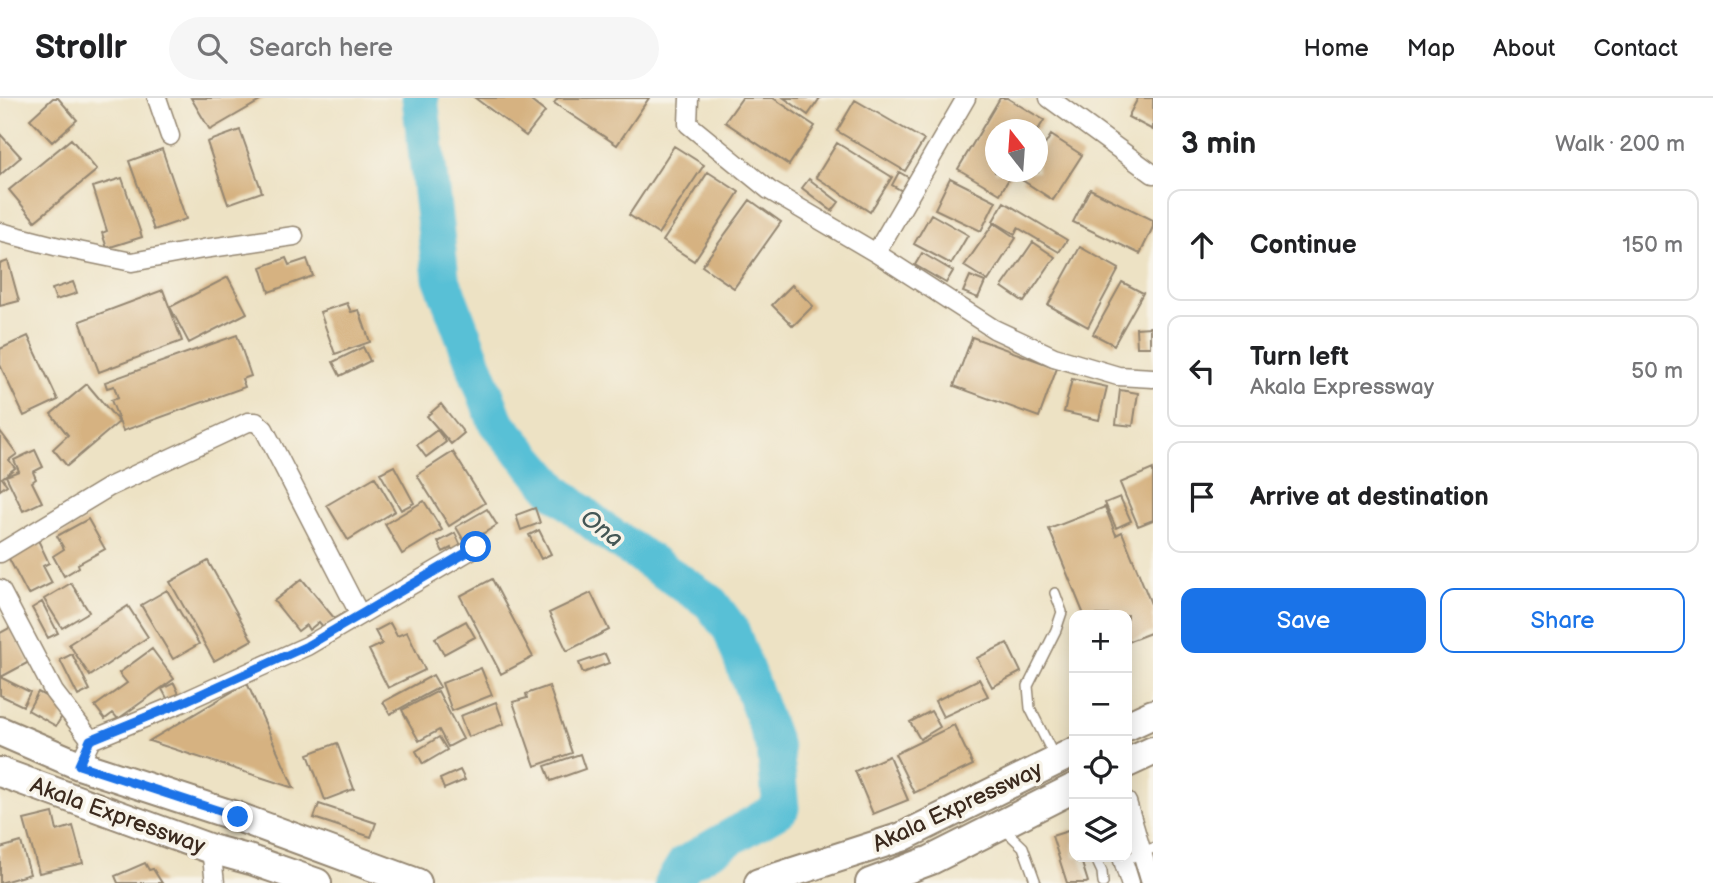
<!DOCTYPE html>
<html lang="en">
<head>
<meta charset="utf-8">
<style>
  body { margin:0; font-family:"Balsamiq Sans",sans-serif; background:#f6f6f6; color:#202124 }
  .controls { position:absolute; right:21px; bottom:21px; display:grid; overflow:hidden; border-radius:14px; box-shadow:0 4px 18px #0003 }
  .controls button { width:63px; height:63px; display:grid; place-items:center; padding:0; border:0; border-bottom:2px solid #e0e0e0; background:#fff; color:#202124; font:35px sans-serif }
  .compass { position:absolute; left:985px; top:21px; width:63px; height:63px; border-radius:50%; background:#fff; box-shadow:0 4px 18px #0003; rotate:343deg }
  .stop { position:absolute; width:21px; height:21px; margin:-16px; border:5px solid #1a73e8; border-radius:50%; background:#fff }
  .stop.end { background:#1a73e8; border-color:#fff; box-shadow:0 2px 7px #0008 }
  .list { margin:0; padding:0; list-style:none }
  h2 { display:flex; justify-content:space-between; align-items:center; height:91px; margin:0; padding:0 28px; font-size:30px }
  h2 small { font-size:23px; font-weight:400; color:#757577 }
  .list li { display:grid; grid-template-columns:46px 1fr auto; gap:21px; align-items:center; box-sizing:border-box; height:112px; margin:0 14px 14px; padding:0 14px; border:2px solid #e0e0e0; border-radius:14px }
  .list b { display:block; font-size:26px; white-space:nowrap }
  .list p { margin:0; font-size:23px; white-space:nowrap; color:#757577 }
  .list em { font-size:23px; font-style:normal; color:#757577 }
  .actions { display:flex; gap:14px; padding:21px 28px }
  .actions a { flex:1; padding:16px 0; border:2px solid #1a73e8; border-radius:14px; text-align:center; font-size:24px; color:#1a73e8 }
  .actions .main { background:#1a73e8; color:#fff }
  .icon { flex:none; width:38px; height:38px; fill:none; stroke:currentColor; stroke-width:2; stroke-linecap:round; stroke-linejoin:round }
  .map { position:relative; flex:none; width:1153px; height:785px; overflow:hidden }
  header { display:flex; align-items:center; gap:42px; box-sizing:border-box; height:98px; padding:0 35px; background:#fff; border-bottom:2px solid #e0e0e0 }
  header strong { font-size:33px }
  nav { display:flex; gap:38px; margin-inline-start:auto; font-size:24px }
  .search { width:490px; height:63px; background:#f6f6f6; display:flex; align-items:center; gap:18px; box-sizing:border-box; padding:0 24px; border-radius:38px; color:#757577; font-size:26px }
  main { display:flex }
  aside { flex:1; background:#fff }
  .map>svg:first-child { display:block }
</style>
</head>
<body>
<header>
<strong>Strollr</strong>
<div class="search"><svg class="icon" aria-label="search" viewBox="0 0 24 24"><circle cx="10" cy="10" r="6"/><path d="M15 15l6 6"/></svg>Search here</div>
<nav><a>Home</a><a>Map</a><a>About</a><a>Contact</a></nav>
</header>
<main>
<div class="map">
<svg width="1153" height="785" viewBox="0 0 1153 785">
  <rect width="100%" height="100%" fill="#f7f3e8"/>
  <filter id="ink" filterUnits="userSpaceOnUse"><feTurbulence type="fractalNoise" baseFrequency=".0143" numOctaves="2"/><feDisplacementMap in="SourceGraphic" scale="14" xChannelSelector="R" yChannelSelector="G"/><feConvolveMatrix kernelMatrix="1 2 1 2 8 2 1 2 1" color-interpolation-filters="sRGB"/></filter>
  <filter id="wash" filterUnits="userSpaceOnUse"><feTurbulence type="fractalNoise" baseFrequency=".00686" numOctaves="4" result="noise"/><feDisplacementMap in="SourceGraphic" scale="28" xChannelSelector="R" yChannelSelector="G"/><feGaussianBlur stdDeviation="1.57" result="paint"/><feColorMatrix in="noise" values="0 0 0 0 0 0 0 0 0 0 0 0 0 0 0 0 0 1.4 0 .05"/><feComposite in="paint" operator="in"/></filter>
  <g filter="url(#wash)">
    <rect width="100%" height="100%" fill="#ede2c4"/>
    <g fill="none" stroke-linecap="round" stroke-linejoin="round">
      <!-- river -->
      <path stroke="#59c0d6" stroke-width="37" d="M420,0L441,179L496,324L555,393L603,432L710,504L731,532L775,651L781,710L685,766L673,785"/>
    </g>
    <g id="blocks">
      <!-- building -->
      <path fill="#d6b281" d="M53,0H58L77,22L52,44L30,21Z
        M191,0H265L210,32Z
        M475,0H527L545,14L526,38Z
        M558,0H649L617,47L554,5Z
        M742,0H773L815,28L789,67L725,24Z
        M784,0H820L808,17Z
        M1000,0H1007L1044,22L1038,32H995V74H1013L1000,96L958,71Z
        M1138,0H1153V32L1128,19Z
        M855,2L924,42L905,73L837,33Z
        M240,32L262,94L228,106L207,44Z
        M0,36L21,59L0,77Z
        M1051,37L1082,57L1053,102L1022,82L1027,74H1038V58Z
        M71,41L97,72L35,123L9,92Z
        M837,45L892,79L870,114L816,79Z
        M674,48L704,67L658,136L629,117Z
        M162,51L186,121L154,132L129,63Z
        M708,74L739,94L694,163L663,143Z
        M899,74L911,81L904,94L892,87Z
        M122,80L142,139L107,150L102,135L107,133L93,89Z
        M950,80L996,103L981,133L935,111Z
        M809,81L839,104L832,113L802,90Z
        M1090,91L1153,122V129L1140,156L1073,124Z
        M750,102L781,124L734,190L702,168Z
        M1004,104L1067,142L1059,154L1018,130L1015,136L993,123Z
        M931,116L968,137L951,166L914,146Z
        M994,125L1016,140L988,183L964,168Z
        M1033,144L1055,159L1024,204L1002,189Z
        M1080,149L1119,171L1088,229L1048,207Z
        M922,155L953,173L946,185L915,167Z
        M286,160L289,167L307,161L313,178L269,194L261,169Z
        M8,163L19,203L0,208V166Z
        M970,178L985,184L978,200L963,194Z
        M228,179L247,215L189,245L170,209Z
        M73,184L77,195L56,202L52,191Z
        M1122,184L1143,195L1114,247L1093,236Z
        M792,187L813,208L793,228L772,207Z
        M163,192L182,243L99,274L80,223Z
        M347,205L351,214L359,212L370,244L335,256L320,214Z
        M1150,229V249H1137L1136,230Z
        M237,237L251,278L242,281L245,289L123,333L111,302L118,300L114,288L107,290L105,284Z
        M28,238L58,302L24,318L0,267V251Z
        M972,239L1057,270L1039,319L954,288Z
        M363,249L370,263L340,278L333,264Z
        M1072,281L1107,289L1099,322L1064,314Z
        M87,286L119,324L67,368L53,351L68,337L51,316Z
        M1120,292L1138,295L1133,328L1116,326Z
        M441,306L464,335L451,346L427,318Z
        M437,332L446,344L426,359L417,347Z
        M0,333L17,356L9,362L15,370L2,380L7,387L0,392Z
        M35,352L43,369L33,374L36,381L32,384L42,404L23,413L6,378L19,373L14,362Z
        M453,354L485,405L449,428L417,377Z
        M394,368L414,405L401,412L380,375Z
        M1153,371V422L1138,428L1120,385Z
        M375,379L395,413L348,442L327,407Z
        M1120,399L1131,423L1116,430L1105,405Z
        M424,403L442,432L402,456L385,426Z
        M1105,409L1116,437L1122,434L1153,511V534L1127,544V517H1084L1049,431Z
        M535,410L540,425L521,432L516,417Z
        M487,411L497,427L466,446L456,429Z
        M88,421L105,451L78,466L79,469L64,478L53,458L64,451L57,438Z
        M539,432L551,456L541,461L529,437Z
        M455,435L462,450L453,455L451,450L443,454L438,444Z
        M38,442L49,465L43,468L52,485L28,497L7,457Z
        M208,463L252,542L214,563L170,484Z
        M302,481L335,521L324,530L319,524L309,532L306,527L298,533L274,503Z
        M492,481L533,559L501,576L460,498Z
        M71,485L89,514L62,530L44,501Z
        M167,492L199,546L173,561L141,507Z
        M591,495L609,532L567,553L549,515Z
        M42,504L58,535L48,540L32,510Z
        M128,508L148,539L90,578L69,546Z
        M466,523L475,539L444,556L435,540Z
        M390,525L397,538L407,534L425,572L388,590L369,552L382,546L375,533Z
        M11,529L29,564L1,579L0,535Z
        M1007,545L1021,574L992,589L977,560Z
        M152,551L174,581L118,621L113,615L105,621L95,608L127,585L119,575Z
        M72,556L90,592L78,598L60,562Z
        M605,556L609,565L583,575L579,565Z
        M481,570L492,597L452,613L442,585Z
        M433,577L440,589L390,616L383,604Z
        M0,579L30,594L23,608L0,597Z
        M979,581L988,598L943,619L935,603Z
        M174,585L180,598L169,604L162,591Z
        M247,585L294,690L149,643Z
        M549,588L572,655L535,668L513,604L527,600L526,596Z
        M438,593L463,641L448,649L439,632L419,643L402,612Z
        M38,594L67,610L56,628L28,612Z
        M496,604L504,626L468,639L460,618Z
        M931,613L940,629L920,641L910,624Z
        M954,627L973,667L914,695L895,656Z
        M439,639L447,652L423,666L416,653Z
        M337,645L354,691L325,702L308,656Z
        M580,656L585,671L551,683L545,668Z
        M889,658L908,702L873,716L855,673Z
        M460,672L465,682L444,691L440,681Z
        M319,706L376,725L371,739L314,720Z
        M53,715L57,733L73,728L83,765L39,775L24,722Z
        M1071,732L1074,741V759H1080L1088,784L1086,785H1067L1052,738Z
        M21,744L30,776L0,785V750Z
        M145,765L149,772L153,771L162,785H118L115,778Z"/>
    </g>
  </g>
  <g filter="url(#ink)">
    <use href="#blocks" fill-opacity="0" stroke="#948671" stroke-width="2"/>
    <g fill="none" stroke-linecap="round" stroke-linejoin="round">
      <defs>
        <path id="service" d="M1054,658L1030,610L1028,588L1056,532L1062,514L1055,495
          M1004,731L1023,749L1036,785
          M1095,759L1102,774L1103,785
          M1123,763L1153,750"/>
        <path id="minor" d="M157,0L170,38
          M689,0L688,26L769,92L876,155L994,231L1054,259L1118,278L1153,280
          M1049,0L1153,76
          M0,134L59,149L132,164L203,151L294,138
          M876,155L966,0
          M0,455L109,389L248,324H256L264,331L360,517
          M0,491L54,594L91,642L79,667
          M91,642L181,605L307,548L476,449
          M1127,704L1151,785
          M211,751L215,785
          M1122,759L1130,785"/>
        <path id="primary" d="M1127,628L1153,616
          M0,633L79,667L238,719L417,785
          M1127,665L1153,653
          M0,674L211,751L251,762L317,785
          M759,785L902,739L1074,654
          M870,785L931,762L1074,690"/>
      </defs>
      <!-- service casing -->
      <use href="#service" stroke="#948671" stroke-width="12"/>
      <!-- minor casing -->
      <use href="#minor" stroke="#948671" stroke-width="21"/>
      <!-- primary casing -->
      <use href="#primary" stroke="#948671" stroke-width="32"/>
      <!-- service -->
      <use href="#service" stroke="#fff" stroke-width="9"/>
      <!-- minor -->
      <use href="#minor" stroke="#fff" stroke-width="18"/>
      <!-- primary -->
      <use href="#primary" stroke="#fff" stroke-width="28"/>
    </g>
  </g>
  <g fill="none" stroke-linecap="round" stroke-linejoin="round" filter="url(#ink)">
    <!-- route -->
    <path stroke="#1a73e8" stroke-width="9" d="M238,719L79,667L90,642L181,605L307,548L476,449"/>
  </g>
  <g text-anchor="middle" stroke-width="7" stroke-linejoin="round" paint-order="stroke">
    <!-- street labels -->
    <g font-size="23" fill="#3b2a1e" stroke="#f7f3e8">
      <text transform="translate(957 708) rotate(-25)" y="8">Akala Expressway</text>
      <text transform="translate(118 717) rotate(20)" y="8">Akala Expressway</text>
    </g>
    <!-- water labels -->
    <g font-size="24" font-style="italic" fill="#445755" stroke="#f7f3e8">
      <text transform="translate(602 430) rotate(37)" y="8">Ona</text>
    </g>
  </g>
</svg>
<div class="controls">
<button>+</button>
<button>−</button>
<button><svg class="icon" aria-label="locate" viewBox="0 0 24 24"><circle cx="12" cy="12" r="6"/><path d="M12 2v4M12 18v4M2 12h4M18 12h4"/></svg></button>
<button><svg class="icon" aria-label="layers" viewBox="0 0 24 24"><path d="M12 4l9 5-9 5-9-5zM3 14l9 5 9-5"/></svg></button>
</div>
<svg class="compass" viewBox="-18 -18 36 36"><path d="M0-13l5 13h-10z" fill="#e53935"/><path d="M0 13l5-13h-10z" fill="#757577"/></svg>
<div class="stop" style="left:476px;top:449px"></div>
<div class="stop end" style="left:238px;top:719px"></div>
</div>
<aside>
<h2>3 min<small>Walk · 200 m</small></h2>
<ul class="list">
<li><svg class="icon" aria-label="ahead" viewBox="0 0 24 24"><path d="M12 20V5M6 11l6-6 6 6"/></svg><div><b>Continue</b></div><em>150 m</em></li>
<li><svg class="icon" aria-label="left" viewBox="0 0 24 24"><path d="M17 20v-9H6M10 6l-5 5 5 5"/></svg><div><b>Turn left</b><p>Akala Expressway</p></div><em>50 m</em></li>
<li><svg class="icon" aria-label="arrive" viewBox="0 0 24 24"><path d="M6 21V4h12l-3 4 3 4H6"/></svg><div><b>Arrive at destination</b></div></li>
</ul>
<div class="actions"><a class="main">Save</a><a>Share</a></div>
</aside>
</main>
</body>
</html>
